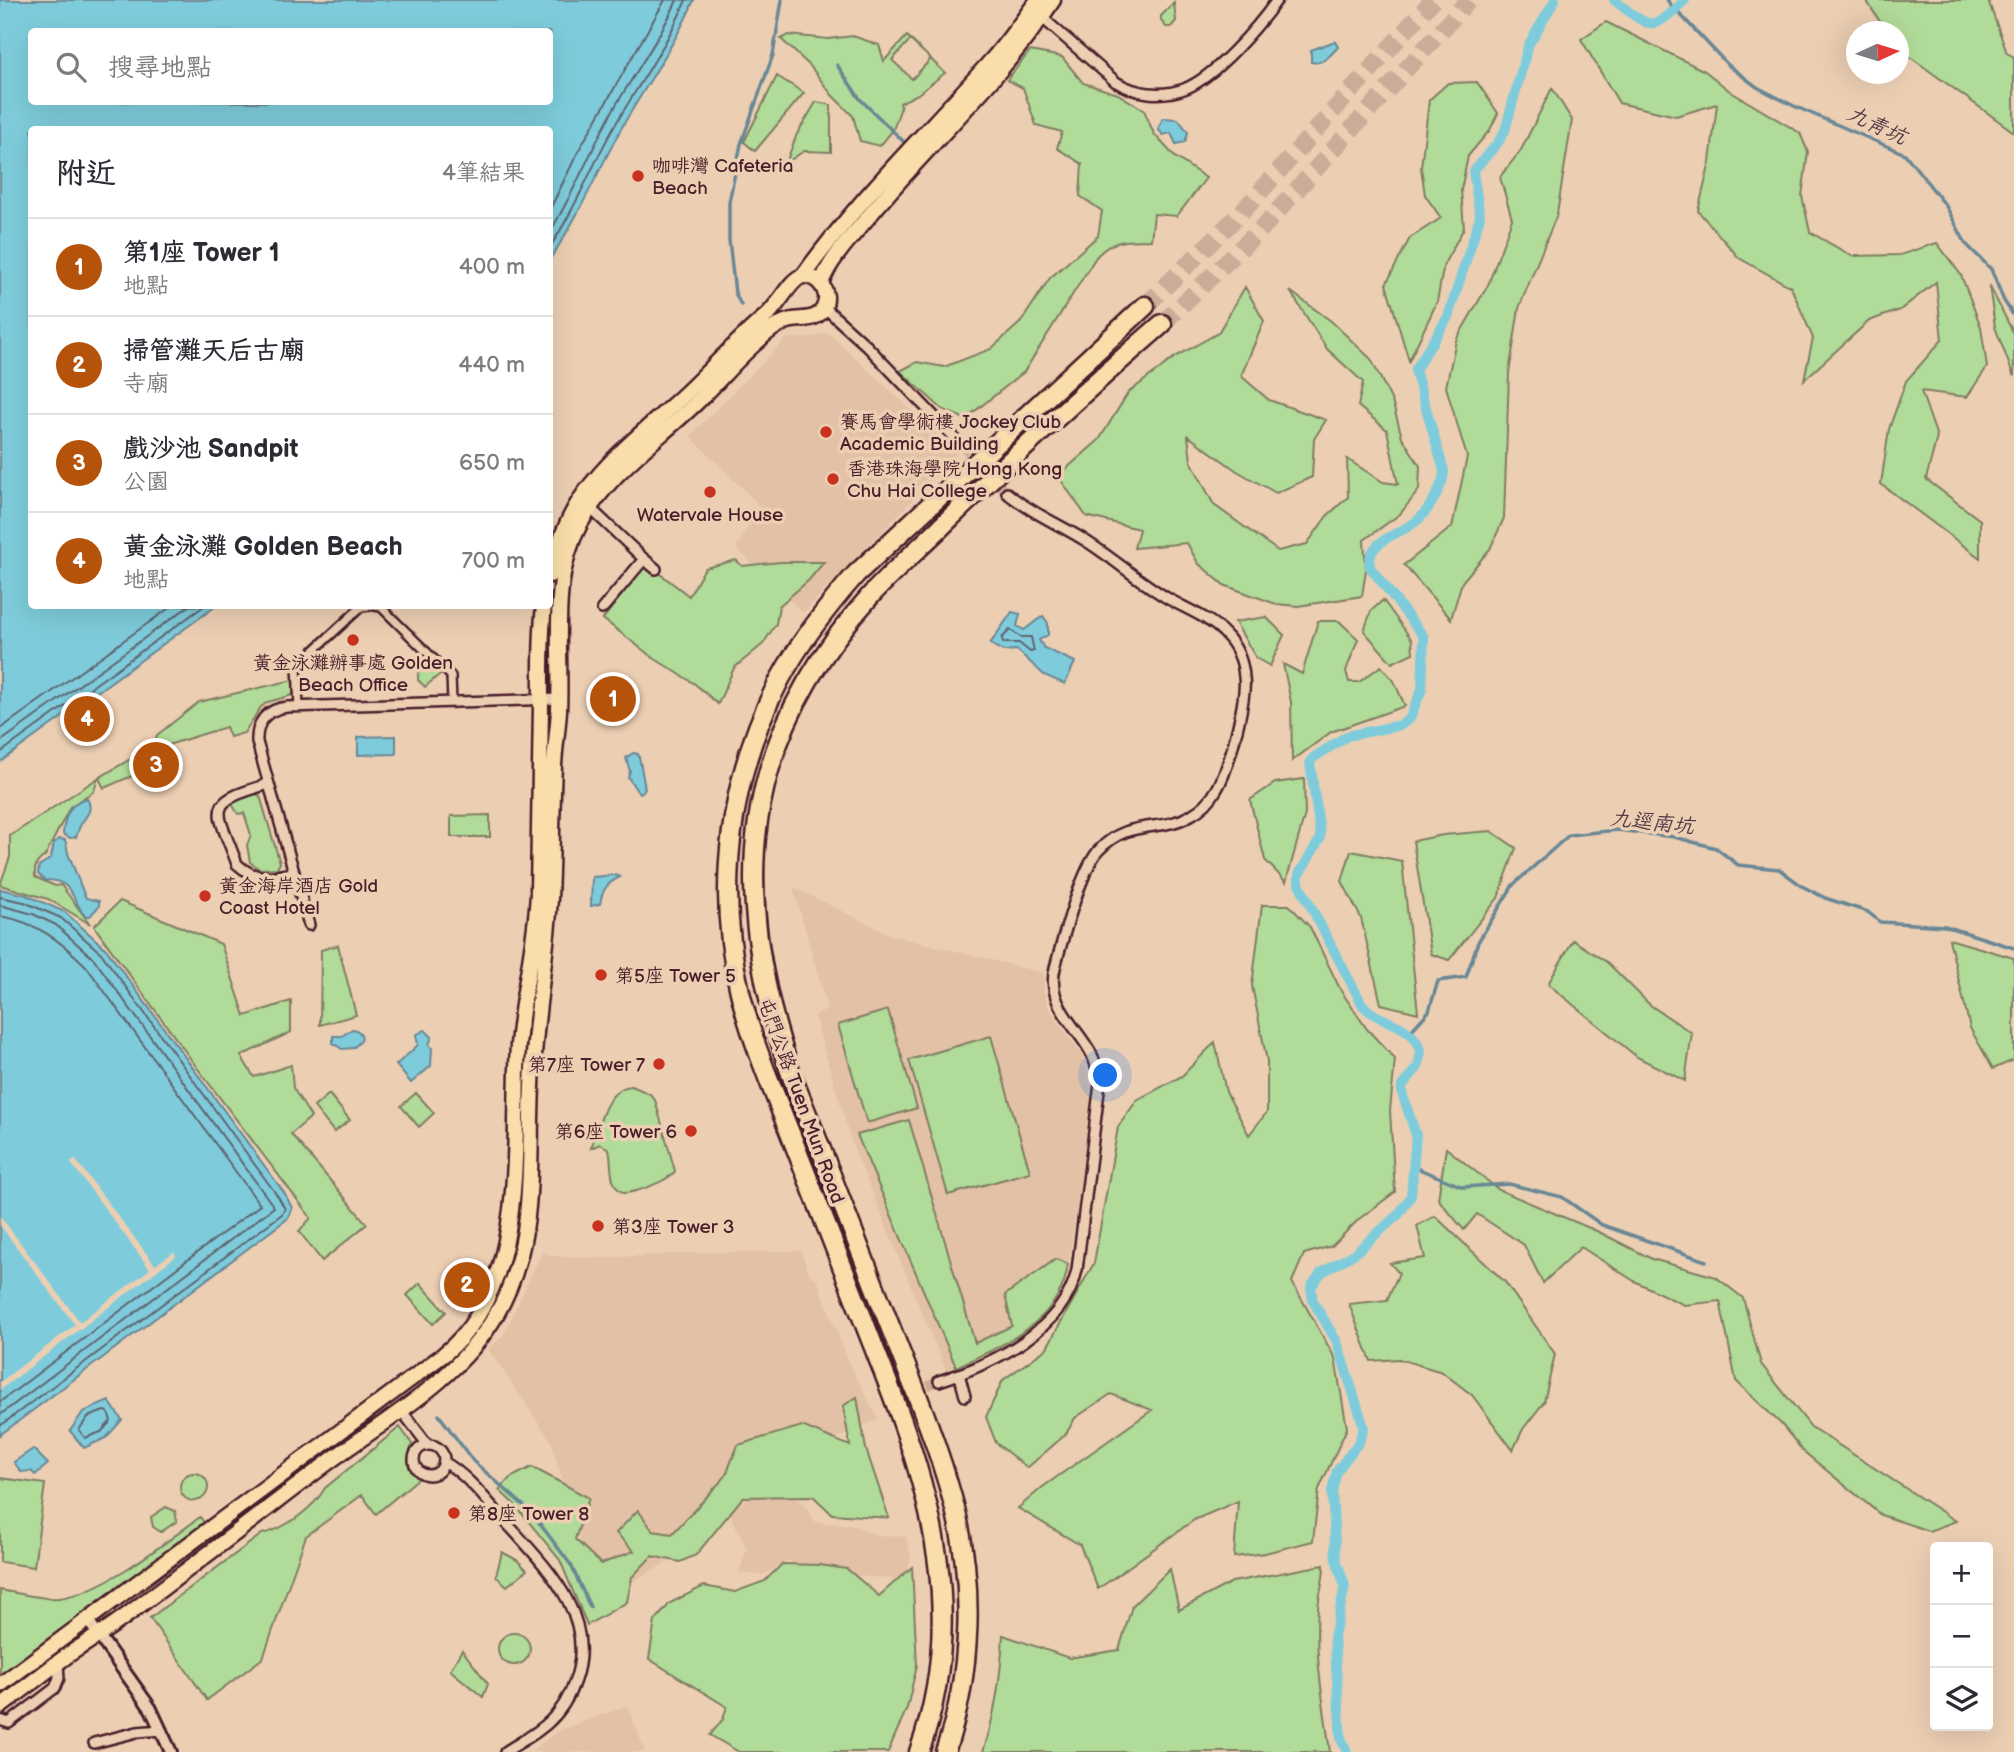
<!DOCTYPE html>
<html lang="zh-TW">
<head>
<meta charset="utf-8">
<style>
  body { margin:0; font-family:"Balsamiq Sans","LXGW WenKai TC",sans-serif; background:#f2f2f3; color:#2b2b33 }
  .controls { position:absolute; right:21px; bottom:21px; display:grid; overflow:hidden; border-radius:7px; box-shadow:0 7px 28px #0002 }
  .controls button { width:63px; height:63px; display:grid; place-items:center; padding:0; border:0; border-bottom:2px solid #e1e1e2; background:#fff; color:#2b2b33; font:35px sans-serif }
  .compass { position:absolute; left:1846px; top:21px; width:63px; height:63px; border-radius:50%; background:#fff; box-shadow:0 7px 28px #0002; rotate:86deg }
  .you { position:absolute; left:1106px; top:1076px; width:24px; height:24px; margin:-18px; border:5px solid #fff; border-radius:50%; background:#1a73e8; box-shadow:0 0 0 10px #1a73e833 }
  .badge { display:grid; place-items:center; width:46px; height:46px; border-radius:50%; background:#b45309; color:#fff; font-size:23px; font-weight:700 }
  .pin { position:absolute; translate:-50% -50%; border:4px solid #fff; box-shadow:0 2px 7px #0006 }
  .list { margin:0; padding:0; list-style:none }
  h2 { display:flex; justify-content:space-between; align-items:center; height:91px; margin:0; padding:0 28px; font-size:30px }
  h2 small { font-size:23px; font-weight:400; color:#7c7c81 }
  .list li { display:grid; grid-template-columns:46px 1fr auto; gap:21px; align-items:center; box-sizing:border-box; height:98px; padding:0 28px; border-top:2px solid #e1e1e2 }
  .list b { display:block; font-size:26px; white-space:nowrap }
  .list p { margin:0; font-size:23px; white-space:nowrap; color:#7c7c81 }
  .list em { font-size:23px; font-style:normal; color:#7c7c81 }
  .icon { flex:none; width:38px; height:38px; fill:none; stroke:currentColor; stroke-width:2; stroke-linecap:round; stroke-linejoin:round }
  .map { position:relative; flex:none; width:2014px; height:1752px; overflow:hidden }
  .search { position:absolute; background:#fff; box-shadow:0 7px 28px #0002; left:28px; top:28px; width:525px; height:77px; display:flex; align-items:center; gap:18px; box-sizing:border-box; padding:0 24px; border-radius:7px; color:#7c7c81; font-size:26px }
  .panel { position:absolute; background:#fff; box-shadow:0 7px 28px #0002; left:28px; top:126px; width:525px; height:483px; border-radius:7px }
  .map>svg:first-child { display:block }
</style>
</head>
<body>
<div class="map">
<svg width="2014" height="1752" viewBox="0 0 2014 1752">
  <rect width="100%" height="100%" fill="#eccfb3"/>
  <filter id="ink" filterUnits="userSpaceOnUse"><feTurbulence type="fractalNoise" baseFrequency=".0143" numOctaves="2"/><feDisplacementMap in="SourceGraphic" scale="14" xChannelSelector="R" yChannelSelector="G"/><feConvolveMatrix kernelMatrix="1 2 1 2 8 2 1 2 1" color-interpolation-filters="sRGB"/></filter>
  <g filter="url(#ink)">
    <!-- built -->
    <path fill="#e3c1a6" d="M828,333L958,453L803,613L736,548L760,506L690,436L787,338H808Z
      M793,887L891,935L1044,973V990L1048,1007L1081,1054L1088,1070L1091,1085V1101L1068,1270L1062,1289L1052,1307L1031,1327L982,1354L946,1371L852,1144L814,1015L828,1010Z
      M801,1251L808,1272L817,1280L851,1367L878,1419L769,1471L719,1489L700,1544L634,1581L626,1599L582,1547L551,1441L488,1349L503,1336L542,1252L553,1256L595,1258L696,1253Z
      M773,1485L803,1503L816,1522L854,1525L876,1535L906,1536L911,1556L905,1580L859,1576L843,1583L811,1578L788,1560L763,1575L739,1573L747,1548L732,1520L730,1508Z
      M628,1705L645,1752H530L560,1730Z"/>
    <!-- green -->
    <path fill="#b1db98" stroke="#7e7d62" stroke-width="2" fill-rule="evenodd" d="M1866,0H1988L2007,53L2014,57V132L1899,49L1898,32L1886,31Z
      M1174,3L1176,21L1171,27H1166L1161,20V16Z
      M1606,22L1705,71L1731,92L1800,133L1808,152L1802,196L1810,232L1852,256L1900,255L1937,243L1961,275L1981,327L1987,367L1967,397L1921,391L1937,437L1926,479L1980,520V558L1881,484L1889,429L1906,381L1942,340L1936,282L1900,310L1869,321L1804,380L1813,338L1791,287L1739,258L1698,211L1710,162L1717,104L1676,116L1619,103L1581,39Z
      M789,35L828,39L853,36L879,45L884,61L907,36L945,73L918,94L900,103L901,107L893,130L880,146L860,141L853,116L832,95L810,66L781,39ZM910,40L931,59L912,79L892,60Z
      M1030,51L1062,57L1083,83L1118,94L1144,110L1154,134L1175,157L1206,178L1177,216L1154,214L1151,240C1127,241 1113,238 1096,257L1024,372L965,419L942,409L900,371L917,362L944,367L991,349L1021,322L1050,278L1098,236L1102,211L1080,196L1082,164L1057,148L1062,132L1036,125L1023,88L1007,80Z
      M777,76L804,93L755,151L744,142Z
      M1477,82L1498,113L1490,130L1468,156L1461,190L1464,228L1444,264L1437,302L1409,361L1386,284L1410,238L1441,218L1425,195L1421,167L1429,100L1448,83Z
      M1552,88L1572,120L1557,214L1519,308L1509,373L1504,518L1490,549L1462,582L1451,619L1404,565L1452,527L1467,457L1446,387L1456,340L1488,285L1512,219L1500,177L1521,150Z
      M816,102L831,105V152L804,151L786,163L797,134Z
      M1989,285L2014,334V377L1995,327Z
      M1245,287L1264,321L1241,376L1269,400L1326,420L1314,439L1312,477L1276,493L1237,471L1188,436L1191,461L1214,505L1278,551L1307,544L1327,516L1348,497L1347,459L1383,482L1398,484L1387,430L1358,406L1363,382L1327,349L1290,291L1331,321L1371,359L1392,401L1402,437L1420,466L1419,490L1400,514L1364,540L1366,570L1362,596L1298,606L1276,604L1224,585L1198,563L1187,543L1134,548L1139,529L1086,516L1058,476L1099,440L1128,393L1175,357L1218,333Z
      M736,560L742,566L780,562H824L809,580L779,606L776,624L763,644L734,668L718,704L695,684L652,657L603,619L643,568L659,573L689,596L705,568Z
      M1383,600L1412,640L1413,653L1392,663L1364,631L1371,611Z
      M1266,617L1284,635L1270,666L1256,658L1235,622Z
      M1318,621H1339L1358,639L1346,671L1349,682H1359L1381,666L1394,681L1405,706L1331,732L1292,761L1291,702L1283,664L1302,674Z
      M419,653L440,674L425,687L418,680Z
      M293,680V695L268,702L261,707L244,733L230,737L226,727L171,744L152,753L157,735L199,702Z
      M137,755L144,765L139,773L104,788L99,778Z
      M98,778L94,791L70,807L45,856C36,862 34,866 35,877L55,886L61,885L90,924L48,899L0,885L10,857V836Z
      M1304,779L1305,814L1286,882L1265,860L1250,800L1275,783Z
      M256,794L260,796L280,863L277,868L259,869L250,862L247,845L251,835L244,813L238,814L232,804L236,800Z
      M490,815V837H451V816Z
      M1491,831L1516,848L1498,898L1449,960L1431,954L1413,841L1443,835Z
      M1351,851L1402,861L1418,1013L1381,1004L1361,918L1342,881Z
      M120,901L221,944L245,1016L291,1001V1032L241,1056L254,1077L291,1065L293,1088L311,1117L291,1134L367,1224L322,1261L299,1231L311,1218L198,1069L94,926Z
      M1262,905H1289L1310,927L1341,991L1367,1029L1395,1059L1390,1111L1395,1192L1359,1219L1332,1246L1304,1254L1292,1282L1335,1358L1347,1428L1319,1489L1313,1541L1265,1553L1234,1557L1238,1501L1194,1520L1098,1589L1080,1545L1018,1508L1044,1486L1152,1410L1111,1394L1075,1418L1066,1434L1027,1468L996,1443L986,1417L1003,1380L1046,1349L1094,1263L1118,1127L1137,1100L1182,1076L1215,1042L1226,1092L1249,1135L1267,1112V1061L1252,986Z
      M1949,939L2014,958V1060L1993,1069L1970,1028Z
      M1573,940L1608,963L1650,1005L1692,1033L1685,1081L1637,1057L1548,984Z
      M338,945L356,1015L320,1025L321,950Z
      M888,1010L917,1108L867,1123L838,1025Z
      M991,1036L1030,1172L948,1195L909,1060Z
      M632,1086L650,1094L655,1100L675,1171C670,1180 636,1193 624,1193C607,1185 613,1164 609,1149L600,1144L591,1148C599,1127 605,1087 632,1086Z
      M416,1093L434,1113L419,1127L401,1106Z
      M329,1094L350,1120L334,1132L314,1107Z
      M909,1120L975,1343L1012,1326L1005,1295L1056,1259L1068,1264C1061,1322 1003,1345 956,1367L857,1135Z
      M1446,1148L1499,1190L1599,1232L1652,1259L1716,1277L1743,1298L1761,1364L1811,1427L1956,1521L1929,1531L1881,1515L1803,1451L1782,1425L1736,1381L1720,1301L1684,1305L1634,1281L1581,1247L1543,1283L1524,1245L1477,1214L1464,1230L1438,1199Z
      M1435,1216L1505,1282L1555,1354L1544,1402L1523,1429L1513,1450L1472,1395L1442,1372L1399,1359L1371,1361L1349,1304L1387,1300L1399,1273L1390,1263L1425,1258L1417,1226Z
      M420,1283L446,1312L433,1324L407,1295Z
      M857,1397L866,1449L889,1518L832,1514L813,1496L743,1497L696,1555L680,1562L652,1556L632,1577L627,1602L587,1625L560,1560L515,1505L499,1490L510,1478L532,1467L589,1498L575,1539L601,1564L634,1551L616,1533L638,1510L653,1531L672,1534L725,1477L738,1445L802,1426L850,1446L843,1406Z
      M400,1427L412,1444C408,1460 406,1466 419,1478L376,1514L362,1495L306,1536L263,1658L207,1700L150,1618L262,1534C285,1529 313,1509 325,1488Z
      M180 1487a14 14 0 1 1 28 0a14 14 0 1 1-28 0Z
      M0,1478L45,1484L34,1567L0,1562Z
      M166,1507L175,1511L177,1521L161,1532L153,1527L151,1517Z
      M200,1517L205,1524L0,1680V1590C17,1593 44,1600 59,1598C102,1593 165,1543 200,1517Z
      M502,1552L517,1560L527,1570L507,1586L496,1576Z
      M782,1564L820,1565L847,1569L879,1596L912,1567L917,1665L907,1708L888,1752H739L710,1735L723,1719L727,1707L649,1659L655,1621L670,1603L704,1586L735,1592L765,1581Z
      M1324,1565C1324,1581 1319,1594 1318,1609C1314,1656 1324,1705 1330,1752H983C996,1713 1001,1676 1003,1635L1069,1658L1119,1650L1132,1606L1170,1569L1179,1610L1232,1582Z
      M498 1649a16 16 0 1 1 32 0a16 16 0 1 1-32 0Z
      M462,1650L488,1684L483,1697L450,1670Z"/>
    <!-- water -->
    <path fill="#7eccdb" stroke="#698795" stroke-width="2" fill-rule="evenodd" d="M0,0H694C675,45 646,85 622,127C598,171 578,218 550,259V130H32V606H216L0,762ZM32,32H550V102H32Z
      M1335,41L1338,47C1331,55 1322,65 1311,62V50Z
      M1163,118L1178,119L1188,132L1185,142L1176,144L1171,133L1163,135L1158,129Z
      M1012,612L1020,614L1017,626L1024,630L1043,616L1048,623V635L1039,640L1044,648L1075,662L1065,684L1044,675L1017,650L1003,651L990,644Z
      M396,736V754L358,755V737Z
      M633,753L638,754C640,758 644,784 645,789L641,793L637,791L628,777L630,771L626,758Z
      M87,798C94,811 86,815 80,826C78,830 78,834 76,837L70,838L63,834C64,818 70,802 87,798Z
      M59,839L65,840C68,846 66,850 69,856C75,869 79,884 86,898L99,901V906L90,916H85L82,912C70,892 70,880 45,880L38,874L39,866L51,858L54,843Z
      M615,875L620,877C607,883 602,890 600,904L591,906L592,877Z
      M0,889L26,895L65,912L106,949L285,1194L292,1208L287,1219L0,1435Z
      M352,1029C359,1030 363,1034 361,1041L353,1048L342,1049L333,1043V1036H342Z
      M425,1030L432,1037L429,1044L432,1048L431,1066L411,1083L396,1065L418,1045L416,1035Z
      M109,1401L122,1420L106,1438L84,1448L70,1431L83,1412Z
      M33,1449L48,1464L35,1475L31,1471L21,1472L14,1462Z"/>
    <!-- pier -->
    <path fill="#eccfb3" d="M75,1159L155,1265L174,1252L176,1256L0,1390V1382L75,1325L0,1225V1216L80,1322L150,1269L71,1163Z"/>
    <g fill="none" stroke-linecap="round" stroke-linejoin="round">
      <!-- shore -->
      <path stroke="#5f6471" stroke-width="2" d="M550,209L580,148L665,0
        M550,232C572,196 591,150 612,112C633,75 660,39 677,0
        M550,247C574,212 590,170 611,132C636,88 667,46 686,0
        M1010,630L1021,637H1031L1034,651L1030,652L1019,643H1003L1002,638Z
        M0,729L172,606
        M0,742L189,606
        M0,753L204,606
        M0,897L24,902L61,918L101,953L279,1198L285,1209L282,1214L0,1426
        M0,905L33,914L56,925L94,959L274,1207L0,1415
        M0,916C36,922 61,941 86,966L260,1205L0,1402
        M104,1411L108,1412L111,1421L101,1432L85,1438L79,1430L88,1417Z"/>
      <!-- stream -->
      <path stroke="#698795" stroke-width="3.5" d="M1667,0L1671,5
        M1677,11L1728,65L1757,87L1794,106L1905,154L1946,206L1966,244L1991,269L2004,301L2014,316
        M837,65L860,99L904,142
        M741,305L735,293L729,240V202L741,144L773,55L782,0
        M1410,1032L1429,1011L1438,981L1466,977L1478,942L1513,885L1569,835L1617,830L1674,837L1716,848L1738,865L1779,869L1802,886L1825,898L1868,912L1880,922L1945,926L2014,948
        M1414,1167L1463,1187L1509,1184L1562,1197L1602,1225L1706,1261
        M439,1415L473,1461L531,1512L571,1565L590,1607"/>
      <!-- canal -->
      <path stroke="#7eccdb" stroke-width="10" d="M1614,0C1651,28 1650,34 1685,0
        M1347,1752L1341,1738L1334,1637L1345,1586L1336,1559L1332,1491L1337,1471L1359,1442L1364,1427L1337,1342L1313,1301L1311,1287L1321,1273L1354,1254L1399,1214L1411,1196L1416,1135L1402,1093V1086L1418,1067L1421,1050C1409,1019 1380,1026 1362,1004L1299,884V874L1320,839V833L1310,762L1313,758L1347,736L1401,725L1410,718L1422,689L1424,637L1370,567C1366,541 1398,535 1414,523C1427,514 1444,486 1444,471L1415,370L1448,317L1480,217L1473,171L1497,144L1505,131L1528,46L1555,0"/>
      <!-- minor-tunnel -->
      <path stroke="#ccac98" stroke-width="9" stroke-dasharray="9 4.5" stroke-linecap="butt" d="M953,436L1007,493
        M915,1391L939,1381"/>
      <!-- motorway-tunnel -->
      <path stroke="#ccac98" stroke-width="18" stroke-dasharray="18 9" stroke-linecap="butt" d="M1145,306L1241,213L1433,0
        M1162,324L1264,226L1469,0"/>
      <defs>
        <path id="pedestrian" d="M374,606L381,607L451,676L452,702
          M299,707L297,666L361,607L370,606"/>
        <path id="minor" d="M1038,14L1116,82C1136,94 1161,97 1184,89C1214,78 1258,27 1277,0
          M824,307L867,346L953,436
          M587,505L644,559L602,609
          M644,559L656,569
          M269,784C203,803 216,807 237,864C255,881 272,878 294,872
          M309,925L257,742C256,722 267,709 287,707L560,699
          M959,1374L965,1396
          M939,1381C993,1364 1064,1330 1077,1270L1100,1083C1098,1072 1096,1062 1091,1053C1076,1025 1046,1004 1055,968C1062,941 1082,868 1099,850C1130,817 1159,834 1191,815C1202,809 1211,800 1217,789C1229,769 1247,699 1244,677C1243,661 1236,645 1225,634C1209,617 1186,609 1167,598C1139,581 1115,560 1089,543C1062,525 1032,514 1007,493
          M401,1410L428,1445
          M414 1460a15 15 0 1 1 30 0a15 15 0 1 1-30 0Z
          M444,1462C471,1477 492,1508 513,1530C551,1572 596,1619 575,1680C570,1695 561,1711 550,1721C537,1734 520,1742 505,1752
          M0,1720L9,1723L55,1688L59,1678L58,1663
          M94,1743L137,1732L161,1730"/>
        <path id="tertiary" d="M87,1619L151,1709L171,1752"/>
        <path id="primary" d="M803,276C858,199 926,134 989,63C1007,43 1022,21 1038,0
          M821,284C828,261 855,233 870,215C930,142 1002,79 1053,0
          M0,1685L443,1355C530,1285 512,1144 518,1045C522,994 536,944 538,892C539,830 540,768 541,706C541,672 540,639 544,606
          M0,1707C24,1689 47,1670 71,1653C93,1639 115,1625 135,1609C201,1560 265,1510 330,1461C388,1418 459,1379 496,1315C538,1242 528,1167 532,1087C534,1024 546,962 550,899C552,854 552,810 554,765C555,747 558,728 559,710C562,648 549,581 580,524C608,473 655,442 695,404C717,384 735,360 758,341C766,333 775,326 785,322C798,316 817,324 824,307C831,293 819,275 803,276C791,278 779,305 766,316C737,340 714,367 686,393C651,426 613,454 584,494C566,519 558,546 550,575"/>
        <path id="motorway" d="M919,1752C967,1619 932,1494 882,1368C854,1296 825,1224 797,1151C777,1099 753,1046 740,992C715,889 730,774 779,681C800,641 827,607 856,574L1145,306
          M945,1752C972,1674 975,1581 953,1501C936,1439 911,1380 888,1321C856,1238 824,1156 791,1074C729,892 738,743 871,595C895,569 922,546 947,521C1017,453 1088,388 1162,324"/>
      </defs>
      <!-- pedestrian casing -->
      <use href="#pedestrian" stroke="#4a1f2b" stroke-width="12"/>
      <!-- minor casing -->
      <use href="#minor" stroke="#4a1f2b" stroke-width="14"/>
      <!-- tertiary casing -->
      <use href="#tertiary" stroke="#4a1f2b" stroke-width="16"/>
      <!-- primary casing -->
      <use href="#primary" stroke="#4a1f2b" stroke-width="19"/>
      <!-- motorway casing -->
      <use href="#motorway" stroke="#4a1f2b" stroke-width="23"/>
      <!-- pedestrian -->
      <use href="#pedestrian" stroke="#eccfb3" stroke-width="7"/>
      <!-- minor -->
      <use href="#minor" stroke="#eccfb3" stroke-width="9"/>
      <!-- tertiary -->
      <use href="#tertiary" stroke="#eccfb3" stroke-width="10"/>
      <!-- primary -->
      <use href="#primary" stroke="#f9ddab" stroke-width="14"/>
      <!-- motorway -->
      <use href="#motorway" stroke="#f9ddab" stroke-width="18"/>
    </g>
  </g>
  <!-- markers -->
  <g fill="#c8321e" stroke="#eccfb3" stroke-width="2.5">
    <circle cx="638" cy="176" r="7"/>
    <circle cx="826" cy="432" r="7"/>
    <circle cx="833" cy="479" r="7"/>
    <circle cx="710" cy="492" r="7"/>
    <circle cx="353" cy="640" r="7"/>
    <circle cx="205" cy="896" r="7"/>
    <circle cx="601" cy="975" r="7"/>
    <circle cx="659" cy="1064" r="7"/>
    <circle cx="691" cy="1131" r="7"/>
    <circle cx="598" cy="1226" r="7"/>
    <circle cx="454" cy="1513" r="7"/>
  </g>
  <g text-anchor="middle" stroke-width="7" stroke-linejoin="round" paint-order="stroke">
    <!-- poi labels -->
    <g font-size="19" fill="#4a1f2b" stroke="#eccfb3" text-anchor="start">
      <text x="652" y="172">咖啡灣 Cafeteria<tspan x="652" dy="22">Beach</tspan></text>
      <text x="840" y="428">賽馬會學術樓 Jockey Club<tspan x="840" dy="22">Academic Building</tspan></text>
      <text x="847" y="475">香港珠海學院 Hong Kong<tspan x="847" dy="22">Chu Hai College</tspan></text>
      <text x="710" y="521" text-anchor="middle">Watervale House</text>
      <text x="353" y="669" text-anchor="middle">黃金泳灘辦事處 Golden<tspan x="353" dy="22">Beach Office</tspan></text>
      <text x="219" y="892">黃金海岸酒店 Gold<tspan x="219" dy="22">Coast Hotel</tspan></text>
      <text x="615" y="982">第5座 Tower 5</text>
      <text x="645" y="1071" text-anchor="end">第7座 Tower 7</text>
      <text x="677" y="1138" text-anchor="end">第6座 Tower 6</text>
      <text x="612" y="1233">第3座 Tower 3</text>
      <text x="468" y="1520">第8座 Tower 8</text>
    </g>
    <!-- street labels -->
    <g font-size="19" fill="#4a1f2b" stroke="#eccfb3">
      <text transform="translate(802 1100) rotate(70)" y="7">屯門公路 Tuen Mun Road</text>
    </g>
    <!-- water labels -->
    <g font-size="21" font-style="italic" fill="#523945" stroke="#eccfb3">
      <text transform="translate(1877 125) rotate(25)" y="7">九青坑</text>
      <text transform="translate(1652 822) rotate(6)" y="7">九逕南坑</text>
    </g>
  </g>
</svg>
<div class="controls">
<button>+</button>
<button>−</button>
<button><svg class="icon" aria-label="layers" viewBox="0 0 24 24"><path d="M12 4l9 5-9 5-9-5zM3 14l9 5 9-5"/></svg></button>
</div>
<svg class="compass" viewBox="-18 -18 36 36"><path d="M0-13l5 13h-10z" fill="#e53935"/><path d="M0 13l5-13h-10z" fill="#7c7c81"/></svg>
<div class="you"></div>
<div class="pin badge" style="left:613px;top:699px">1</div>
<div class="pin badge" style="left:467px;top:1285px">2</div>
<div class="pin badge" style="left:156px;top:765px">3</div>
<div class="pin badge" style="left:87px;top:719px">4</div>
<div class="search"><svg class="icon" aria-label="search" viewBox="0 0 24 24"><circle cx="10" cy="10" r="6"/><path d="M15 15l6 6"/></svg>搜尋地點</div>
<section class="panel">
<h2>附近<small>4筆結果</small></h2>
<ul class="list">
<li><span class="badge">1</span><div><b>第1座 Tower 1</b><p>地點</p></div><em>400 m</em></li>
<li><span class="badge">2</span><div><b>掃管灘天后古廟</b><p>寺廟</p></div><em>440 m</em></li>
<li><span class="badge">3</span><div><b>戲沙池 Sandpit</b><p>公園</p></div><em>650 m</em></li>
<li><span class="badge">4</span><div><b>黃金泳灘 Golden Beach</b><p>地點</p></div><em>700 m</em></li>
</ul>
</section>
</div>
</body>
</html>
